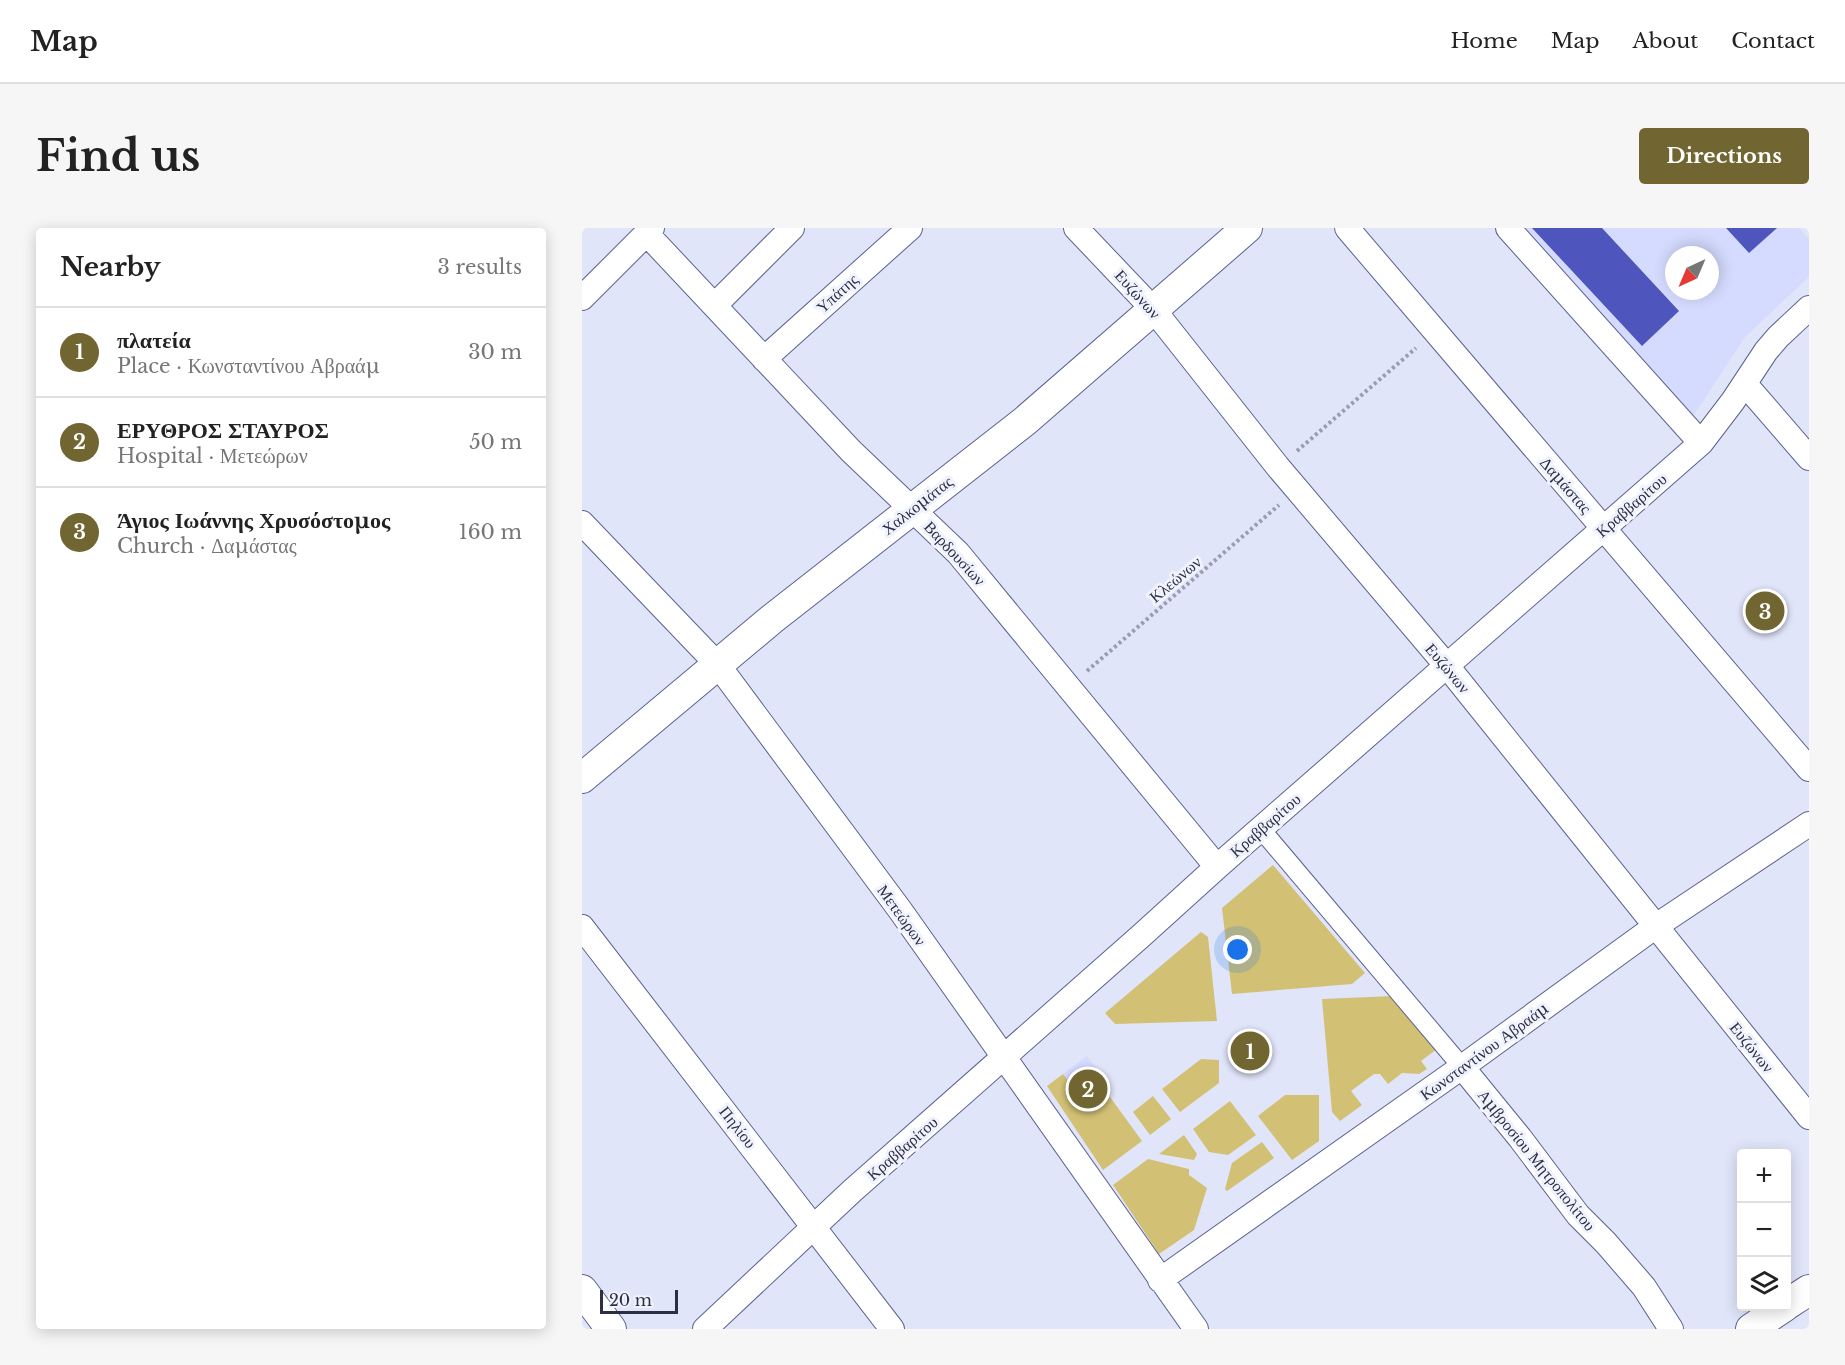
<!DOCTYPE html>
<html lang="en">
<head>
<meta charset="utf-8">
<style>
  body { margin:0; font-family:"Libre Baskerville",serif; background:#f6f6f6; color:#222 }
  .controls { position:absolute; right:18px; bottom:18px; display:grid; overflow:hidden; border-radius:6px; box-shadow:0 3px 15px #0003 }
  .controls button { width:54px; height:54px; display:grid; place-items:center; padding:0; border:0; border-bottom:2px solid #e0e0e0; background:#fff; color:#222; font:30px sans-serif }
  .compass { position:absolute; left:1083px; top:18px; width:54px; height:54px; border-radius:50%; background:#fff; box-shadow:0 3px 15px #0003; rotate:224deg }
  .scale { position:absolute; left:18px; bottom:15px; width:78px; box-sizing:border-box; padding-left:6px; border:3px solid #2b2f42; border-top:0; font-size:16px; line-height:21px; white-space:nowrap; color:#2b2f42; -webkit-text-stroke:4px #f0f3fd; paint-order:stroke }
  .you { position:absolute; left:656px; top:722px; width:21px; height:21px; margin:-15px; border:4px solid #fff; border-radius:50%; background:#1a73e8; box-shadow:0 0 0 9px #1a73e833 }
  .badge { display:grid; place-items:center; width:39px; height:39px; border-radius:50%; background:#716532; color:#fff; font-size:20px; font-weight:700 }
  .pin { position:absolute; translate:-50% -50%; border:3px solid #fff; box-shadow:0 2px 6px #0006 }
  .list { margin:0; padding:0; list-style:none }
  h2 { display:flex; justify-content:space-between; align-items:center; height:78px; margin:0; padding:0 24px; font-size:26px }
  h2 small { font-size:20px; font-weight:400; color:#767676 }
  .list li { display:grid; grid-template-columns:39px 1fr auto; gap:18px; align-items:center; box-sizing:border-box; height:90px; padding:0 24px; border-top:2px solid #e0e0e0 }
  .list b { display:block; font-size:22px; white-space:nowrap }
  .list p { margin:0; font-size:20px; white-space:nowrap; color:#767676 }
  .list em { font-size:20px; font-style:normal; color:#767676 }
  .icon { flex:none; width:33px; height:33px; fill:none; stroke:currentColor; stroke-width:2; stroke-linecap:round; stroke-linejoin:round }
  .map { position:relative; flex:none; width:1227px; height:1101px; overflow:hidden; border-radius:6px }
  header { display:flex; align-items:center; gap:36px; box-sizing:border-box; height:84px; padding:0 30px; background:#fff; border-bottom:2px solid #e0e0e0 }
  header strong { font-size:28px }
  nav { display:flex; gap:33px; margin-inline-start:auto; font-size:21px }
  .intro { display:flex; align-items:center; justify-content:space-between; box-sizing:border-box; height:144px; padding:0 36px }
  h1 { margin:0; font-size:42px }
  .button { padding:15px 27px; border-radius:6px; background:#716532; color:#fff; font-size:21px; font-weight:700 }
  main { display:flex; gap:36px; padding:0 36px }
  aside { flex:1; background:#fff; border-radius:6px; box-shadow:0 3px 15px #0003 }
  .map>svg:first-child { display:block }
</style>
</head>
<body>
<header>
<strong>Map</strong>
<nav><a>Home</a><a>Map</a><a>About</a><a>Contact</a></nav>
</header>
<div class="intro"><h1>Find us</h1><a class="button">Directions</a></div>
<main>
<aside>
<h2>Nearby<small>3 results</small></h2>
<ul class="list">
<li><span class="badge">1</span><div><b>πλατεία</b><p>Place · Κωνσταντίνου Αβραάμ</p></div><em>30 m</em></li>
<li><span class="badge">2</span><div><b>ΕΡΥΘΡΟΣ ΣΤΑΥΡΟΣ</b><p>Hospital · Μετεώρων</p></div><em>50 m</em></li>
<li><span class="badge">3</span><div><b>Άγιος Ιωάννης Χρυσόστομος</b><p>Church · Δαμάστας</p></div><em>160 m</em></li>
</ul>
</aside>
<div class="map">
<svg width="1227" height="1101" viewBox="0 0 1227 1101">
  <rect width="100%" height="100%" fill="#e1e5f9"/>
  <!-- built -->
  <path fill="#d4dbfe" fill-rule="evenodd" d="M938,0H1217L1227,11V49L1163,109L1110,190ZM1092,27H1128V63H1092Z
    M505,828L520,847L515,852L528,869L509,884L481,846Z"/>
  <!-- green -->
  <path fill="#d2c075" d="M691,637L783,745L770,756L650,766L640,680Z
    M619,704L626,709L635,793L533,796L523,785Z
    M812,768L855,821L839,833L845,841L837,846L820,845L806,856L798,846H792L769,863L780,877L758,893L750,884L740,771Z
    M619,831L637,832V855L598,884L580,861Z
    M481,846L509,883L528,869L560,913L521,942L465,858Z
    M703,867H737V913L710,932L676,888Z
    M571,868L589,891L568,907L551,884Z
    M648,873L674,907L646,927L627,924L611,901Z
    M602,907L615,926L612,932L577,926Z
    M680,914L692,930L645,963L643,961L650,935Z
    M566,931L607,941V947L625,960L612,1002L577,1026L531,957Z"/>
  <!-- building -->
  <path fill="#4e55bc" d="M950,0H1020L1097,83L1060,118Z
    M1144,0H1195L1167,25Z"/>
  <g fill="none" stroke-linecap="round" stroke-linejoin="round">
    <defs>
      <path id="pedestrian" d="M678,600L880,839"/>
      <path id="minor" d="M494,0L571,81L696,239L865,438L1227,889
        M765,0L1227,541
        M926,0L1119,215
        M64,5L269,223L376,325L635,639
        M0,70L70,0
        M133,77L210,0
        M182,131L328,0
        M1163,156L1227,230
        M0,295L136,437L318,682L614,1101
        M0,699L310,1101
        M880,839L938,910L996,987L1024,1015L1062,1059L1089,1101
        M578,1052L880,839L1074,698L1227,596
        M123,1101L270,963L560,707L635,639L1119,215L1151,173L1184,123L1196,109L1227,80"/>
      <path id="tertiary" d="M0,550L190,391L443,193L665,0
        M0,1062L29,1101
        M1204,1077L1227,1062
        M1169,1101L1203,1078"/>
    </defs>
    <!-- pedestrian casing -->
    <use href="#pedestrian" stroke="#5b628e" stroke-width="20"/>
    <!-- minor casing -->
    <use href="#minor" stroke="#5b628e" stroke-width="26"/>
    <!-- tertiary casing -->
    <use href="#tertiary" stroke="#5b628e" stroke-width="32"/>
    <!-- path -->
    <path stroke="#999db1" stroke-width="4" stroke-dasharray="3 3" stroke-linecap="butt" d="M715,223L834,120
      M505,443L697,277"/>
    <!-- pedestrian -->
    <use href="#pedestrian" stroke="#fff" stroke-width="18"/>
    <!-- minor -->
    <use href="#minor" stroke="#fff" stroke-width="24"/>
    <!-- tertiary -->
    <use href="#tertiary" stroke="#fff" stroke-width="30"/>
  </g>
  <g text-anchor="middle" stroke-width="6" stroke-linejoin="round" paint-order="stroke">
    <!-- street labels -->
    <g font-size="16" fill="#2b2f42" stroke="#f0f3fd">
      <text transform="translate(255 65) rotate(-42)" y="6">Υπάτης</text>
      <text transform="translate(556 66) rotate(48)" y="6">Ευζώνων</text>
      <text transform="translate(984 257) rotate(49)" y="6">Δαμάστας</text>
      <text transform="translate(335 277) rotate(-38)" y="6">Χαλκομάτας</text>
      <text transform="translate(1049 277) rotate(-41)" y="6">Κραββαρίτου</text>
      <text transform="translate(373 325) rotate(47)" y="6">Βαρδουσίων</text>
      <text transform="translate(593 351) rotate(-40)" y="6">Κλεώνων</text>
      <text transform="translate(866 440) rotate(50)" y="6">Ευζώνων</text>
      <text transform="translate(683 597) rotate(-41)" y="6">Κραββαρίτου</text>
      <text transform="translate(320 687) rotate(54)" y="6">Μετεώρων</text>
      <text transform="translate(1170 819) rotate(51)" y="6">Ευζώνων</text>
      <text transform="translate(902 823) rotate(-36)" y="6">Κωνσταντίνου Αβραάμ</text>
      <text transform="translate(156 899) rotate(52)" y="6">Πηλίου</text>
      <text transform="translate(320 920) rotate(-41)" y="6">Κραββαρίτου</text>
      <text transform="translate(955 932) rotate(51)" y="6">Αμβροσίου Μητροπολίτου</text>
    </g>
  </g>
</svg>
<div class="controls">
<button>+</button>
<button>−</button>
<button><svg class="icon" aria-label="layers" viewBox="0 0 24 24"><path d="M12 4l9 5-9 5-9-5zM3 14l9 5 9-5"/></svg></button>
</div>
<svg class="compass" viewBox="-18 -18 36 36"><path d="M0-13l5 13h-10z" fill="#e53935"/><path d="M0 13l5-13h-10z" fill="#767676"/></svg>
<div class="scale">20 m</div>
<div class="you"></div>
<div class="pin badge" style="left:668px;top:823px">1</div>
<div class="pin badge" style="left:506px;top:861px">2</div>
<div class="pin badge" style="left:1183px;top:383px">3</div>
</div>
</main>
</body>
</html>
